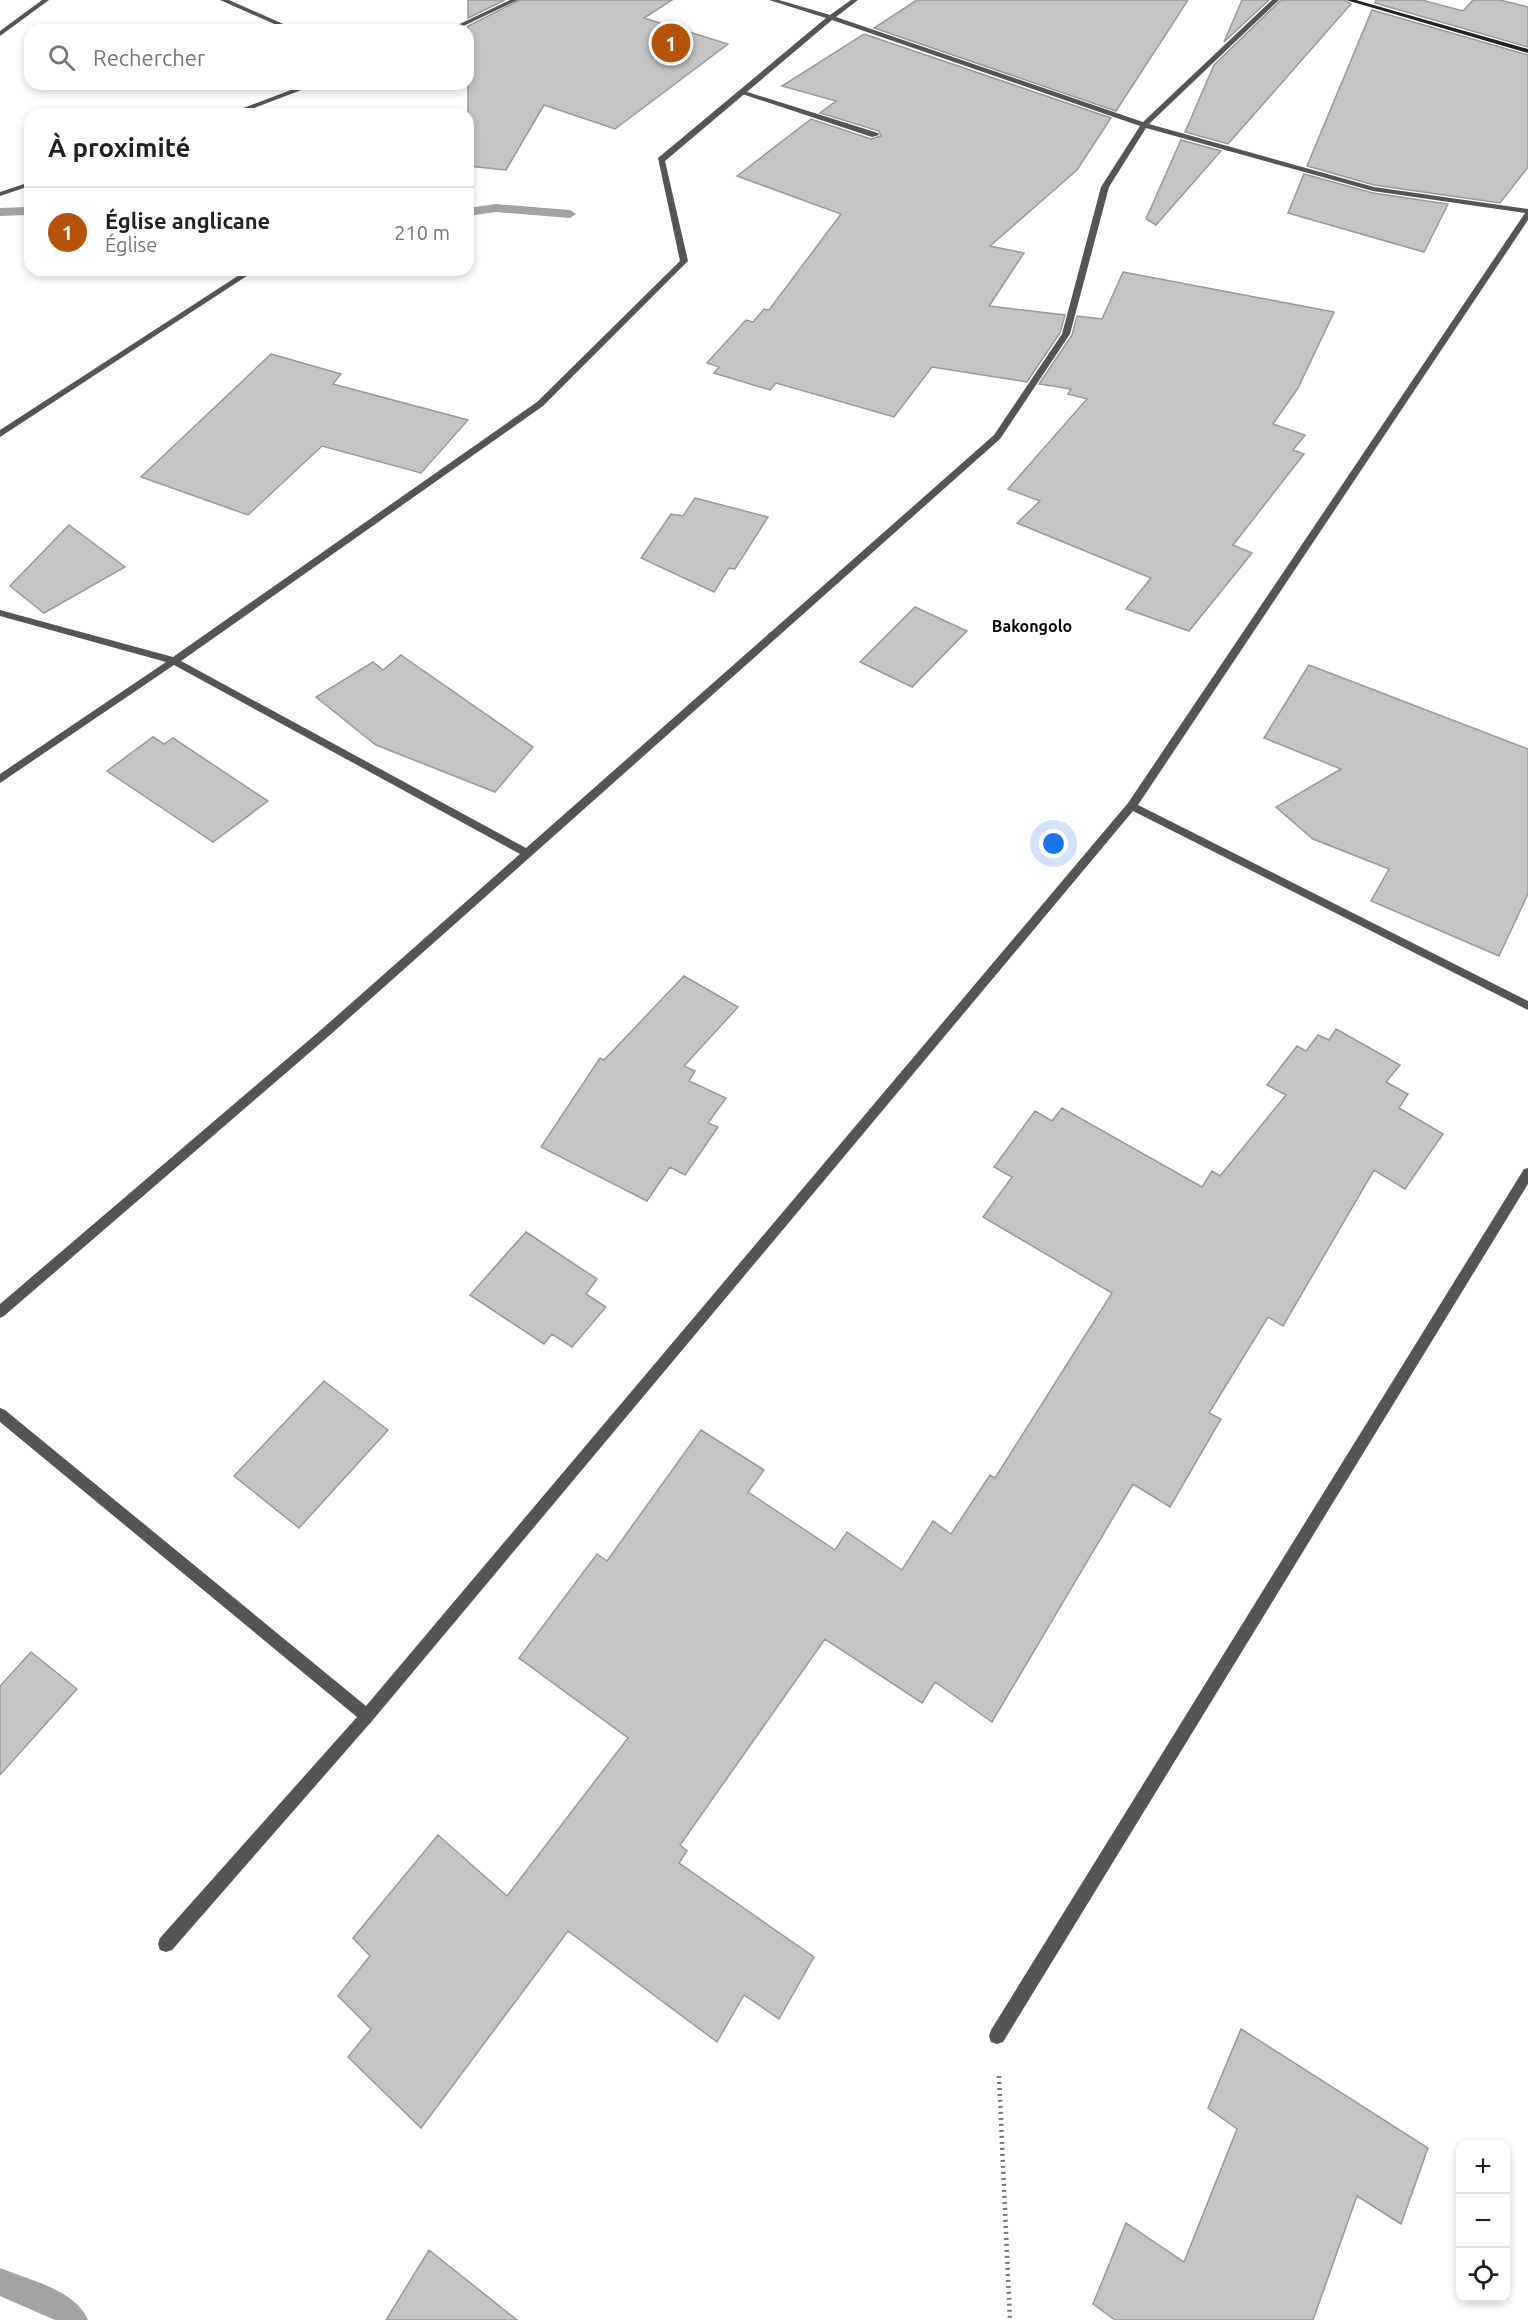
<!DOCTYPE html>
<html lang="fr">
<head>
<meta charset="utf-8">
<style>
  body { margin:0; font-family:Ubuntu,sans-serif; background:#f2f2f2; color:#202124 }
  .controls { position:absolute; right:18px; bottom:18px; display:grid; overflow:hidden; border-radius:12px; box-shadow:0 3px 9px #0003 }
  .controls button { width:54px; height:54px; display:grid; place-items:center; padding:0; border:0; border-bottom:2px solid #e0e0e0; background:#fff; color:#202124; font:30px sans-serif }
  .you { position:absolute; left:1054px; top:844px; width:21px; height:21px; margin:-15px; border:4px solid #fff; border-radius:50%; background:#1a73e8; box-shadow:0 0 0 9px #1a73e833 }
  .badge { display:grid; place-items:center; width:39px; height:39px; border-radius:50%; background:#b45309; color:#fff; font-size:20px; font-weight:700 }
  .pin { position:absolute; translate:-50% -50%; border:3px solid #fff; box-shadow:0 2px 6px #0006 }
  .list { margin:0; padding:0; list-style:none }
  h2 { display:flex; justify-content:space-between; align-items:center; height:78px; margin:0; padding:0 24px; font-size:26px }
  h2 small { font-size:20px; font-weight:400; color:#757577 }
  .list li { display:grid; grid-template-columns:39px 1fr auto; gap:18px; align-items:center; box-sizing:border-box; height:90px; padding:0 24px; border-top:2px solid #e0e0e0 }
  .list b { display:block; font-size:22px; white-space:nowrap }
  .list p { margin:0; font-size:20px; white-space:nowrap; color:#757577 }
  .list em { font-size:20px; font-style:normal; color:#757577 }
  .icon { flex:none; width:33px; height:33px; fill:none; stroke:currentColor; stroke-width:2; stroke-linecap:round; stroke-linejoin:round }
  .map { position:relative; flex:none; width:1528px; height:2320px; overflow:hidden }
  .search { position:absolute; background:#fff; box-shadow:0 3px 9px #0003; left:24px; top:24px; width:450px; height:66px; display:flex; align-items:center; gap:15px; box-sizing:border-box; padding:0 21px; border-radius:18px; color:#757577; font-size:22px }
  .panel { position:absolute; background:#fff; box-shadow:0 3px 9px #0003; left:24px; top:108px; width:450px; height:168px; border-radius:18px }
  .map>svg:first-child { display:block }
</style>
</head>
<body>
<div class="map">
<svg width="1528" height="2320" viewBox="0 0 1528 2320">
  <rect width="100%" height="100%" fill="#fff"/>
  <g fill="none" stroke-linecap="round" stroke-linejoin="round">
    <!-- stream -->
    <path fill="#a3a3a3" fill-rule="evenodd" d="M496,204L570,210L576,214L570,218L496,212L468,216V208Z
      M30,207V215L0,216V208Z
      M0,2268C29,2280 76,2290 88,2320H55L0,2296Z"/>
  </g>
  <!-- building -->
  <path fill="#c4c4c4" stroke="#999" stroke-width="1.5" d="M468,0H505L468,18Z
    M520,0H672L644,18L728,44L615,129L544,105L506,170L468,166V26Z
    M917,0H1188L1116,111L874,28Z
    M1242,0H1269L1224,42Z
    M1281,0H1344L1351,4L1228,144L1185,132L1214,65Z
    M1376,0H1422L1463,11L1473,0H1500L1528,7V47L1375,3Z
    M1372,10L1528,55V167L1500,203L1374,185L1307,166Z
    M864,34L1111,118L1077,170L990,246L1024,253L989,306L1065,315L1060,333L1027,382L932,367L894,417L776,383L770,390L714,373L719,367L707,363L746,320L753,322L764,309L769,310L841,214L737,176L811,119L871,139L881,136L879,131L820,113L836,101L782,86Z
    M1181,140L1221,151L1156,225L1146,219Z
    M1304,174L1373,193L1448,204L1424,252L1288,213Z
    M1123,272L1334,312L1298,388L1273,424L1305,435L1293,450L1304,454L1233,545L1252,553L1189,631L1126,609L1151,578L1017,523L1040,501L1008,489L1087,399L1068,394L1071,389L1039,384L1072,335L1077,316L1102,319Z
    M271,354L341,374L333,384L468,420L421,473L322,446L248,515L141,477Z
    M695,498L768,517L735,569L729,568L714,592L641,558L671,514L683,516Z
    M69,525L125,567L44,613L10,586Z
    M915,607L967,631L912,687L860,662Z
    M401,655L533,747L495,792L376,745L316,697L373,662L383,670Z
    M1309,665L1528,749V894L1499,956L1371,901L1389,869L1313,839L1276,807L1341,769L1264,738Z
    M153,737L164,744L173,738L268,801L213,842L107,771Z
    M684,976L738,1007L684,1066L695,1071L689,1081L726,1098L708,1123L718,1127L685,1175L670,1167L647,1201L541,1147L600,1058L604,1060Z
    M1336,1029L1400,1065L1386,1082L1408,1094L1399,1108L1443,1134L1405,1189L1374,1170L1283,1326L1268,1317L1209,1413L1221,1419L1170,1507L1133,1484L992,1722L935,1682L922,1703L825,1639L680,1845L687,1851L679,1863L814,1957L779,2019L744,1995L717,2042L568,1931L421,2128L348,2057L371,2029L338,1996L370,1956L353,1938L438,1835L507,1896L628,1738L519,1658L597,1554L607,1561L701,1430L764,1470L748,1492L835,1550L847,1532L902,1570L933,1521L951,1534L990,1475L995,1478L1112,1293L983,1217L1012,1177L994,1167L1035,1111L1052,1121L1062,1108L1202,1187L1212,1171L1220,1176L1286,1095L1267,1085L1297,1046L1306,1051L1318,1035L1329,1040Z
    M526,1232L597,1279L586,1294L606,1307L572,1347L552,1334L544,1344L470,1295Z
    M324,1381L388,1430L299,1528L234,1476Z
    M31,1652L77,1689L0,1775V1686Z
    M1241,2029L1428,2148L1401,2224L1357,2196L1313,2320H1115L1093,2304L1126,2223L1184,2262L1237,2129L1208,2108Z
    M429,2250L517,2320H386Z"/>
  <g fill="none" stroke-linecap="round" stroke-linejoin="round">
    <!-- path -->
    <path stroke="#777" stroke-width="4.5" stroke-dasharray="2 4" stroke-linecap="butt" d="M999,2076L1010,2320"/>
    <!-- lane -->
    <path fill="#555" fill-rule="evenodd" d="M42,0H49L0,36V31Z
      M741,90L878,133L879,135L872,137L739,93L738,92Z"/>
    <!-- street -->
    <path fill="#555" fill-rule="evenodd" d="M220,0H229L297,30H288Z
      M510,0H518L455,30H447Z
      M769,0H779L830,15L851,0H858L836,17L1143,122L1272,0H1279L1149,124L1374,187L1528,209V220L1138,805L1528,1001V1010L1133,811L372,1721L172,1950L166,1952L160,1950L158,1944L160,1938L357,1717L0,1422V1408L5,1410L366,1706L1128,803L1525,213L1373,191L1146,128L1109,187L1070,334L1000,439L330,1035L4,1316L0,1318V1304L322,1029L520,854L174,665L0,783V774L166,662L0,616V610L173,657L537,402L680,261L658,158L826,18ZM832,20L1140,126L1101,187L1062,334L994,435L526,848L181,661L543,406L688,261L665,161Z
      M307,84H317L238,114H227Z
      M30,182V186L0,196V192Z
      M247,270H256L0,437V430Z
      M1528,1168V1184L1003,2042L997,2044L991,2042L989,2036L991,2030L1524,1169Z"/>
    <!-- secondary -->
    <path fill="#222" fill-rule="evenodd" d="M1346,0H1356L1528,49V53Z"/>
  </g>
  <g text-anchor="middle" stroke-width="4.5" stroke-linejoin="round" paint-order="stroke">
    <!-- far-quarter labels -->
    <g font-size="16" font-weight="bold" fill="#000" stroke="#fff">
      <text x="1032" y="632">Bakongolo</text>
    </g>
  </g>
</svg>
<div class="controls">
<button>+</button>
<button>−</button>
<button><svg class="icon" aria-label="locate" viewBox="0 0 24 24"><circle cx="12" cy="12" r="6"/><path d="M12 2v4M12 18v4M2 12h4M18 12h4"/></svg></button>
</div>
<div class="you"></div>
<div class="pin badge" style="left:671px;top:43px">1</div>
<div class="search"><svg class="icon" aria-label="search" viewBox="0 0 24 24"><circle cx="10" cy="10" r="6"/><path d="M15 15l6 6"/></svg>Rechercher</div>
<section class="panel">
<h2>À proximité<small></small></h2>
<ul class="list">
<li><span class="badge">1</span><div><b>Église anglicane</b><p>Église</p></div><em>210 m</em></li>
</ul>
</section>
</div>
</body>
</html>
